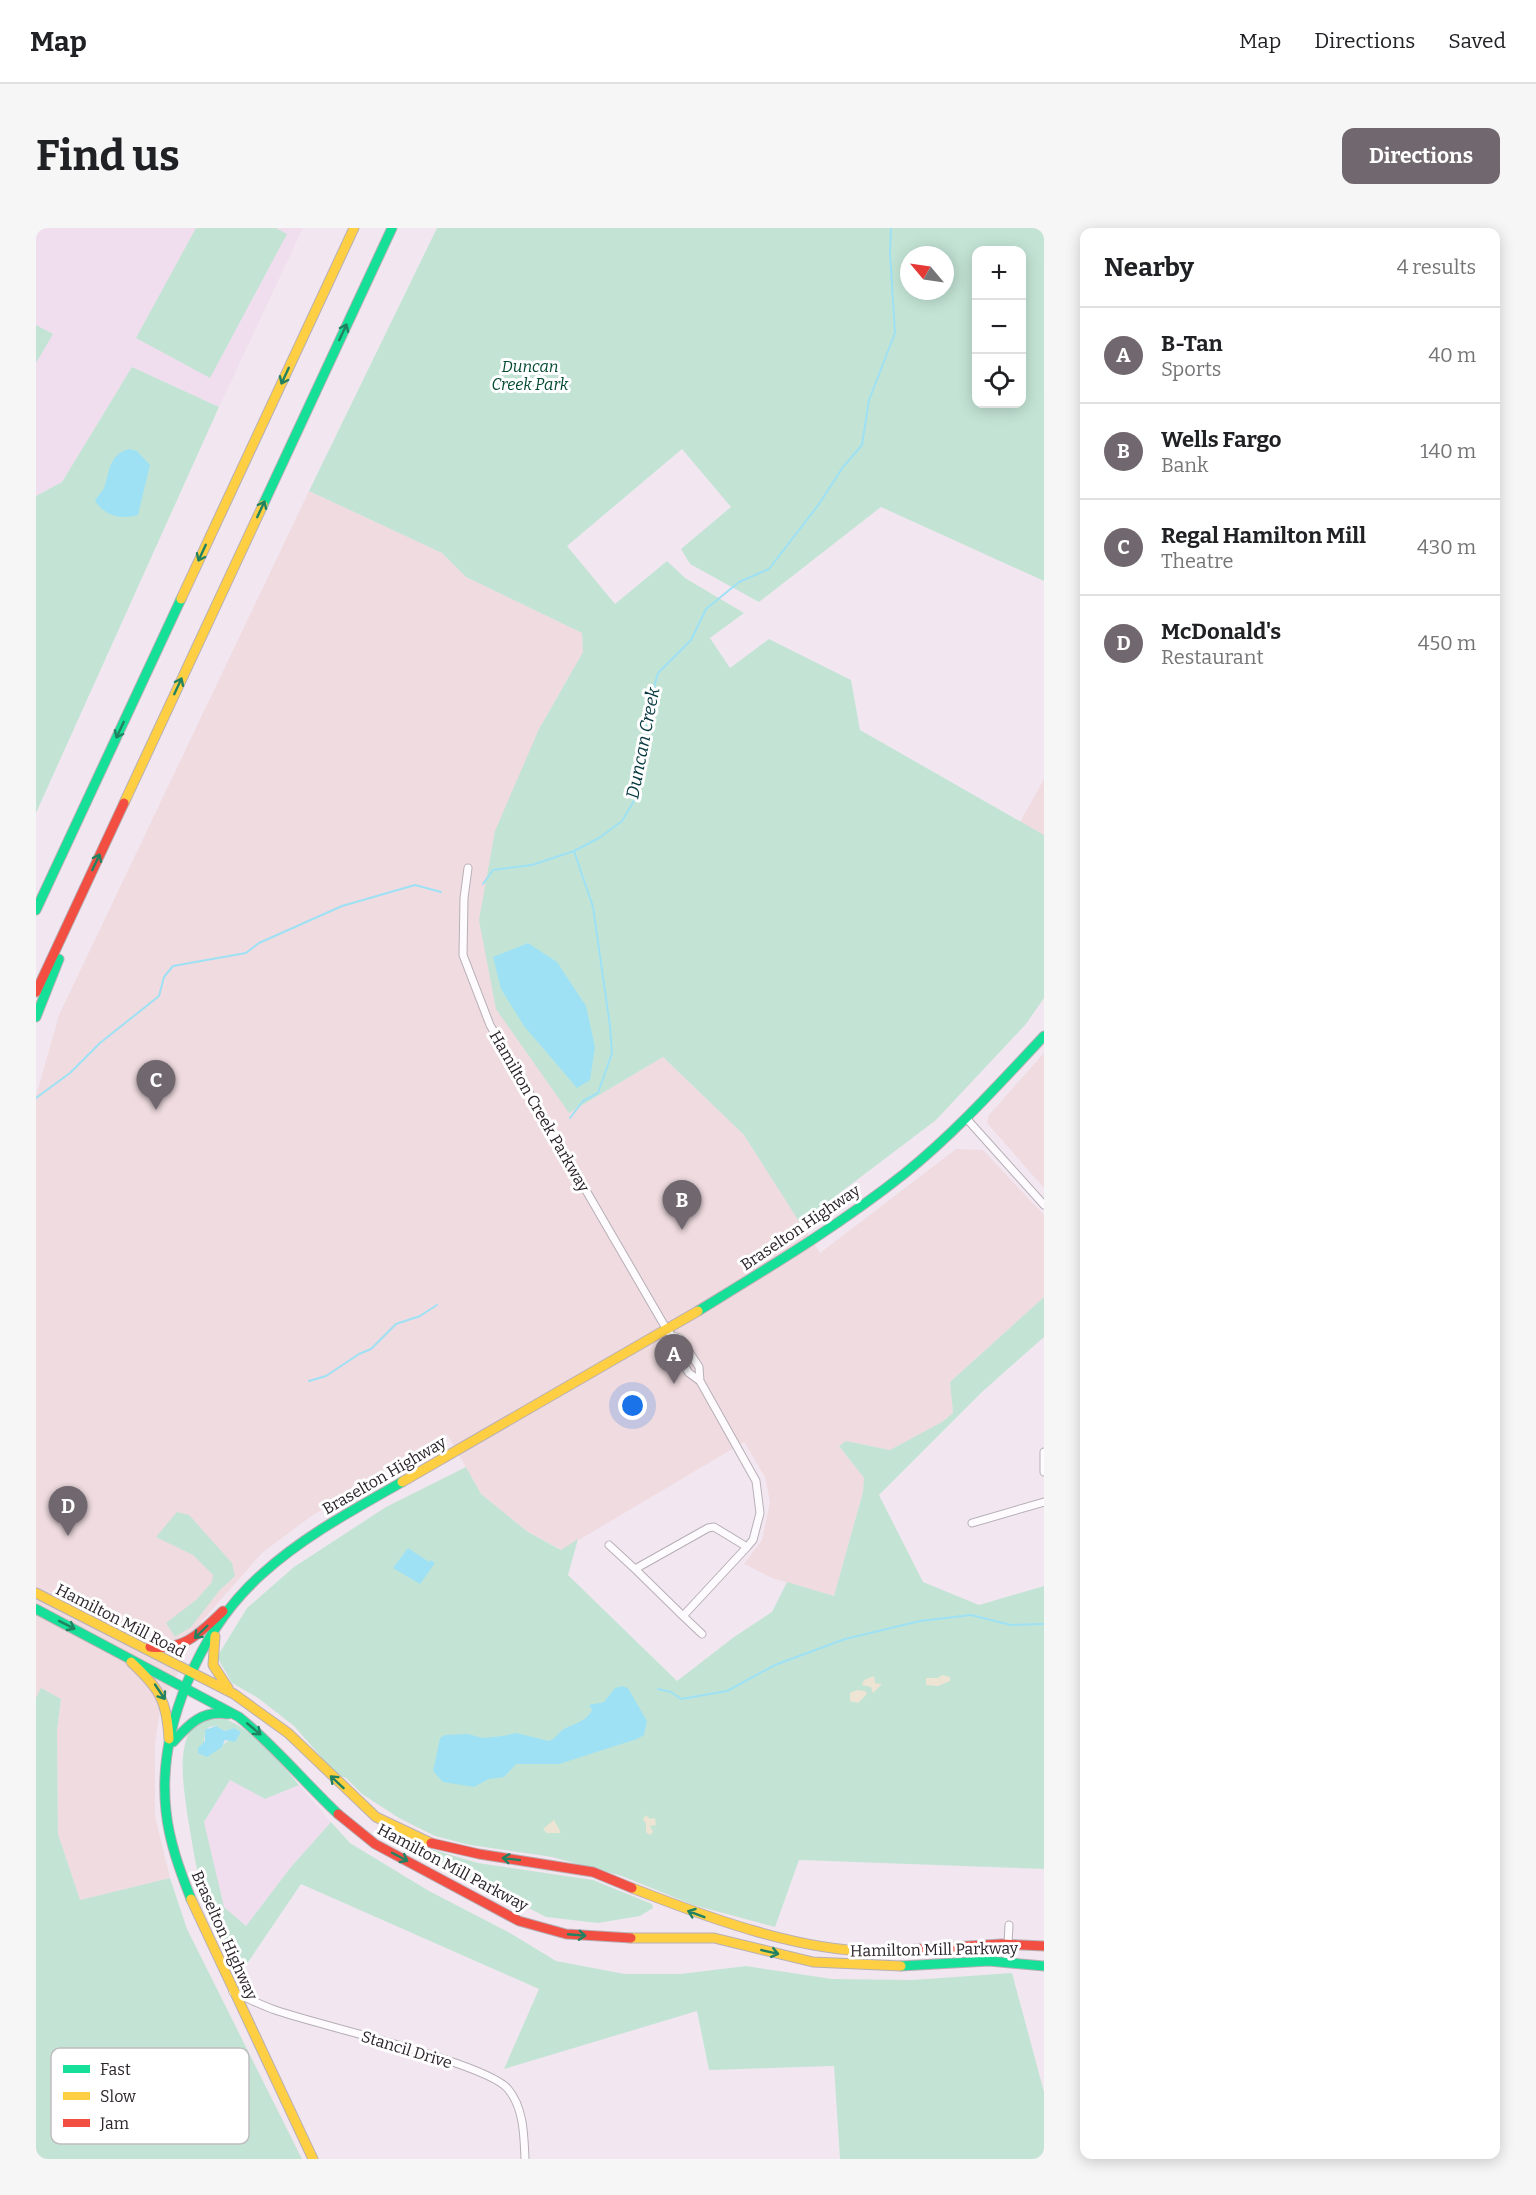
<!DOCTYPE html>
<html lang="en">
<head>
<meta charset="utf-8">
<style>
  body { margin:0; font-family:Bitter,serif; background:#f6f6f6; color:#202124 }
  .controls { position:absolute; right:18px; top:18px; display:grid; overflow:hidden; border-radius:12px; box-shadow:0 3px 15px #0003 }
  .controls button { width:54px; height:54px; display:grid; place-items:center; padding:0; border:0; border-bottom:2px solid #e0e0e0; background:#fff; color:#202124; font:30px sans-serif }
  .compass { position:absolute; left:864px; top:18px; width:54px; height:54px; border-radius:50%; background:#fff; box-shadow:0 3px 15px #0003; rotate:299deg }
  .you { position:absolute; left:597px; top:1178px; width:21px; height:21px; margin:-15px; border:4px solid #fff; border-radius:50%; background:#1a73e8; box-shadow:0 0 0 9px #1a73e833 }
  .badge { display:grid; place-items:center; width:39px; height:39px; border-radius:50%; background:#71686f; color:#fff; font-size:20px; font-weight:700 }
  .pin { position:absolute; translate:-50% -50px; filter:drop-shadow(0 2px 3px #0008) }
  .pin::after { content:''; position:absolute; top:32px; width:21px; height:18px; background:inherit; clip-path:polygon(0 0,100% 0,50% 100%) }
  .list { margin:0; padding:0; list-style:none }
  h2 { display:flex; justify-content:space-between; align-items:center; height:78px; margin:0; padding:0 24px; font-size:26px }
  h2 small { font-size:20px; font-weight:400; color:#757577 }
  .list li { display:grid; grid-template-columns:39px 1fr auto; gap:18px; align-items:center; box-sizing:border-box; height:96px; padding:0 24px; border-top:2px solid #e0e0e0 }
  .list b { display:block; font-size:22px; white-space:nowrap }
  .list p { margin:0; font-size:20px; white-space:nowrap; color:#757577 }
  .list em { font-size:20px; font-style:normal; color:#757577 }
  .icon { flex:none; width:33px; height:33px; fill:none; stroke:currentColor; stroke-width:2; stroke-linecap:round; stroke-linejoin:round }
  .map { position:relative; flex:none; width:1008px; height:1931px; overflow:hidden; border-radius:12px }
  header { display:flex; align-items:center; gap:36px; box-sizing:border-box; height:84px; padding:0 30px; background:#fff; border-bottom:2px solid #e0e0e0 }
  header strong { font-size:28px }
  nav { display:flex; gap:33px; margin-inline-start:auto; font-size:21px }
  .intro { display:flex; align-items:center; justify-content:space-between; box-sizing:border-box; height:144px; padding:0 36px }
  h1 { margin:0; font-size:42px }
  .button { padding:15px 27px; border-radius:12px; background:#71686f; color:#fff; font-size:21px; font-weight:700 }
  main { display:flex; gap:36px; padding:0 36px }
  aside { flex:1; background:#fff; border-radius:12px; box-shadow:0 3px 15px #0003 }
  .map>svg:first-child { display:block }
</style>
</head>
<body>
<header>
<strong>Map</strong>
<nav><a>Map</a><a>Directions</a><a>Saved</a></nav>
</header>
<div class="intro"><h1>Find us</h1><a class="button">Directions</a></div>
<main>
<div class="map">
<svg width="1008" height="1931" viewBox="0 0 1008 1931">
  <rect width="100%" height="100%" fill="#f2e7f0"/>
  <!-- commercial -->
  <path fill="#efdbe0" d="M273,263L406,325L430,349L546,405L547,424L503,501L533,885L627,829L708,907L784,1025L920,921L947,922L1008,987V1069L914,1154L917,1185L906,1194L854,1222L810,1213L803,1218L828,1250L827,1264L798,1368L736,1350L708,1336L726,1312L734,1274L729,1249L708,1214L526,1322L492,1304L445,1266L411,1206L274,1289L226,1325L166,1393L124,1482L119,1516V1588L134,1650L44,1672L22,1606L21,1503L25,1471L0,1470V868L23,787Z
    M1008,551V607L984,594Z
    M1008,825V960L951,895L953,887Z"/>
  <!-- built -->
  <path fill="#f0deee" d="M0,0H267L183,179L96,139L26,254L0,268Z
    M194,1551L229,1571L263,1557L295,1594L255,1639L211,1698L188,1680L168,1595Z"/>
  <!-- green -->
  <path fill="#c3e4d5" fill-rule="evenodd" d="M160,0H240L251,6L174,150L100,110Z
    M401,0H1008V353L845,279L723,374L654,336L645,321L695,279L646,221L531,318L579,376L631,333L649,350L708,385L674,410L694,440L733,411L815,452L824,502L1008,607V770L990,796L900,892L764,995L708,907L627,829L533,885L460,781L443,692L459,603L503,501L547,424L546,405L430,349L406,325L273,263ZM940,22H986V176H940ZM873,27H909V63H873Z
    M0,97L17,106L0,135Z
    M96,139L183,179L0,585V268L26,254Z
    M1008,1069V1109L946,1164L843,1267L887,1354L943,1377L1008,1358V1641L763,1632L739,1699L657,1677L586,1648L516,1629L434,1617L399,1608L363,1590L326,1566L310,1550L301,1547L258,1498L222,1470L196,1455L181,1429L211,1380L258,1339L350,1279L430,1239L445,1266L492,1304L525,1322L542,1311L532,1347L641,1453L698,1409L736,1384L751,1354L798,1368L827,1264L828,1250L803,1218L810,1213L854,1222L906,1194L917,1185L914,1154Z
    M141,1284L153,1287L196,1335L199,1348L183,1363L155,1399L139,1409L130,1395L160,1372L176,1354L177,1347L157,1327L120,1309Z
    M5,1460L25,1471L21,1503L22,1606L44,1672L134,1650L151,1701L266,1931H0V1470Z
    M178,1487C215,1497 240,1529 263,1557L229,1571L194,1552L168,1594L188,1679L210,1698L255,1639L295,1594L314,1615L393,1663L474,1705L520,1733L589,1746H644L710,1738L796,1751L876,1752L976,1745L1008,1864V1931H804L798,1838L673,1842L661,1783L468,1841L503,1761L265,1656L204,1746C191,1722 178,1697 169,1671C160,1644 157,1619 152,1591C148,1559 134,1495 178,1487ZM180,1498L189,1503L195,1501L193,1512L174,1527C167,1516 166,1510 173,1499Z
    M388,1619L442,1635L557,1652L616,1676L617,1680L604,1688L562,1695L510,1689L396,1630L386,1623Z"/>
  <!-- sand -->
  <path fill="#eee4d3" d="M906,1447L914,1449V1453L902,1458L890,1457V1450H902Z
    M838,1448L839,1455L846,1456L837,1465L835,1459L826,1457L828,1452Z
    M821,1462L829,1463L831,1466L822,1475L814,1473V1465Z
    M610,1587L614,1591L619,1590L620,1597L614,1598L617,1604L614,1607L610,1604V1595L607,1591Z
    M518,1592L525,1605H511L507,1601Z"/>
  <!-- water -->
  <path fill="#9fe1f4" d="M93,221L101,223L114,237L102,287C85,292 69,288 59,273C61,268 66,264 68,260C74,244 72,227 93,221Z
    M492,715L521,734L550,778L559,819L554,852L541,860L488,798L465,761L457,729Z
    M372,1320L393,1334L395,1332L399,1335L384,1356L357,1340Z
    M586,1458L592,1460L611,1493L608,1507L601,1511L523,1536H480L468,1549L453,1551L438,1559L407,1554L397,1543L404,1510L409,1507L432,1506L446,1510L467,1508L480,1505L513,1513C519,1511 520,1508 524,1504C535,1495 549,1496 556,1482L553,1477L568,1474L579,1460Z
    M180,1498L189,1503L198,1500L205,1504L199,1514L189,1512L186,1519L171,1529L162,1525V1520L169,1513V1502Z"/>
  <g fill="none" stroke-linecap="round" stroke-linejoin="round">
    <!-- stream -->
    <path stroke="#9fe1f4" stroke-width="2" d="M447,656L457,642L496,637L538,623L563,610L586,593L599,571L606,541L611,484L622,445L655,412L670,381L703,354L733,341L783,276L807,239L826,217L833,172L859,105L854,25L855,0
      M0,870L34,845L64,815L123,768L128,749L137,738L210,725L223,715L306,678L379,657L405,664
      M534,890L547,873L562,865L576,825L574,798L557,679L538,623
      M273,1153L290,1148L323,1126L335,1121L360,1096L384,1088L401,1077
      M622,1461L635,1464L645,1471L691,1463L739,1437L809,1411L884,1393L935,1387L975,1397L1008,1396"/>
    <defs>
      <path id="street" d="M432,640L428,670L427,727L454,797L631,1102L636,1108L644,1110L663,1139L664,1153
        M930,890L1008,977
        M636,1108L634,1116L653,1145L664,1153L720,1253L724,1285L717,1312L711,1319L647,1388L599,1341L672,1300L678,1299L711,1319
        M1008,1224V1244
        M936,1295L1008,1274
        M573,1317L599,1341
        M647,1388L666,1406
        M971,1734L973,1697
        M197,1764C211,1770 225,1777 239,1782C281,1797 451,1835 472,1861C488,1880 488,1908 489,1931"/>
      <path id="fast" d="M227,277L356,0
        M0,682L145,371
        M0,789L23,731
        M662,1083C732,1040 804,997 868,946C919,905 963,856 1008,808
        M0,1381L203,1489C239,1518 268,1554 302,1586
        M137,1514C153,1496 166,1482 192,1486
        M155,1671C144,1643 133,1613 130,1583C121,1500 164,1401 226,1346C268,1308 317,1282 366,1254
        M865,1738L953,1733L1008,1738"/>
      <path id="slow" d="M145,371L318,0
        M88,575L227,277
        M366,1254L662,1083
        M0,1365L198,1466L252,1505L340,1589L395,1615
        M179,1408L177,1437L192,1460
        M95,1434C123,1460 131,1472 133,1511
        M596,1660C670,1689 772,1727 851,1723
        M155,1671L277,1931
        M595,1710H678L777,1734L865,1738"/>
      <path id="jam" d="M0,764L88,575
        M114,1419C148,1423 164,1405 187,1383
        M302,1586L339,1616L483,1693L530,1706L595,1710
        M395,1615L443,1626L557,1644L596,1660
        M851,1723L965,1716L1008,1718"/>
    </defs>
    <!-- street casing -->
    <use href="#street" stroke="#b7afb6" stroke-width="9"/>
    <!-- fast casing -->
    <use href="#fast" stroke="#b7afb6" stroke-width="11"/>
    <!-- slow casing -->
    <use href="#slow" stroke="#b7afb6" stroke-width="11"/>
    <!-- jam casing -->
    <use href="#jam" stroke="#b7afb6" stroke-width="11"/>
    <!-- street -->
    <use href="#street" stroke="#fdfbfd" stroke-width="7"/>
    <!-- fast -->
    <use href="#fast" stroke="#16e098" stroke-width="9"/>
    <!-- slow -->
    <use href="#slow" stroke="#ffcf43" stroke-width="9"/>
    <!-- jam -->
    <use href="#jam" stroke="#f24e42" stroke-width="9"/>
  </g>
  <!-- one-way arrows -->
  <defs><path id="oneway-shaft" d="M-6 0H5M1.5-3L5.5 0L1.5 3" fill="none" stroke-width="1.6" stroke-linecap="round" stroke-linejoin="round" transform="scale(1.5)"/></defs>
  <g stroke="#208261">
    <use href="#oneway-shaft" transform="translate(307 104) rotate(-65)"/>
    <use href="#oneway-shaft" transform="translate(249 148) rotate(115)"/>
    <use href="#oneway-shaft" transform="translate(225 281) rotate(-65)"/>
    <use href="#oneway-shaft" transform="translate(166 325) rotate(115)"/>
    <use href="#oneway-shaft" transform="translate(142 458) rotate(-65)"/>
    <use href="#oneway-shaft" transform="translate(84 502) rotate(115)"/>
    <use href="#oneway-shaft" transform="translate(60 634) rotate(-65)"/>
    <use href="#oneway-shaft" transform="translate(31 1397) rotate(27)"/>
    <use href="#oneway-shaft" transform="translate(165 1404) rotate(136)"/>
    <use href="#oneway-shaft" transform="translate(124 1464) rotate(56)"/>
    <use href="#oneway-shaft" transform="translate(218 1501) rotate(40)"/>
    <use href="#oneway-shaft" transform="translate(301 1554) rotate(-137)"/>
    <use href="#oneway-shaft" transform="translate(364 1629) rotate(28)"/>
    <use href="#oneway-shaft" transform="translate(475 1631) rotate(-173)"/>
    <use href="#oneway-shaft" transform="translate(660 1686) rotate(-159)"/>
    <use href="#oneway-shaft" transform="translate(541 1707) rotate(5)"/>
    <use href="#oneway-shaft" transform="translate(734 1724) rotate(13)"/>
  </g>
  <g text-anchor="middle" stroke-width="6" stroke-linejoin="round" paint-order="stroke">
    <!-- park labels -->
    <g font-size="16" font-style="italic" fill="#034a31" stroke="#fff">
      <text x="494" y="144">Duncan<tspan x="494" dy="18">Creek Park</tspan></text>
    </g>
    <!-- street labels -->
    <g font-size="16" fill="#2b242a" stroke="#fff">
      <text transform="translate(504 883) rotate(60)" y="6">Hamilton Creek Parkway</text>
      <text transform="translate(764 999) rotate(-34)" y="6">Braselton Highway</text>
      <text transform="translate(348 1247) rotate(-30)" y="6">Braselton Highway</text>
      <text transform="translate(85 1392) rotate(27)" y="6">Hamilton Mill Road</text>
      <text transform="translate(417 1639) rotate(28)" y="6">Hamilton Mill Parkway</text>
      <text transform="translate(189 1707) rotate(66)" y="6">Braselton Highway</text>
      <text transform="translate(898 1721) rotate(-1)" y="6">Hamilton Mill Parkway</text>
      <text transform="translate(371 1821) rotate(17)" y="6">Stancil Drive</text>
    </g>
    <!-- water labels -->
    <g font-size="18" font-style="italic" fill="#073841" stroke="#fff">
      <text transform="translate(607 515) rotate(-79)" y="6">Duncan Creek</text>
    </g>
  </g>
  <!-- legend -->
  <rect x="15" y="1820" width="198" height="96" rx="9" fill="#fff" stroke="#bfbdbf" stroke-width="1.5"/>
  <rect x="27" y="1837" width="27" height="8" fill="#16e098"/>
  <rect x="27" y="1864" width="27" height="8" fill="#ffcf43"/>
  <rect x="27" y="1891" width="27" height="8" fill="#f24e42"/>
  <g font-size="16" fill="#2b242a">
    <text x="64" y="1847">Fast</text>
    <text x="64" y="1874">Slow</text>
    <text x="64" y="1901">Jam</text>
  </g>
</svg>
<div class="controls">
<button>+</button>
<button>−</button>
<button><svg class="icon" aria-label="locate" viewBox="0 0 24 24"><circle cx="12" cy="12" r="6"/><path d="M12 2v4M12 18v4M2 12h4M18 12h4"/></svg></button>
</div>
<svg class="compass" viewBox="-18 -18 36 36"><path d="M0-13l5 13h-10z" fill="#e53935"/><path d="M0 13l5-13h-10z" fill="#757577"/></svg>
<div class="you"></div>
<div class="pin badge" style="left:638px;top:1156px">A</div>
<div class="pin badge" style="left:646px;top:1002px">B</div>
<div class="pin badge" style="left:120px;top:882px">C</div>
<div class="pin badge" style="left:32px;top:1308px">D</div>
</div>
<aside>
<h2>Nearby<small>4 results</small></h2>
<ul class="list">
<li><span class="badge">A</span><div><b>B-Tan</b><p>Sports</p></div><em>40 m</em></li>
<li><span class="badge">B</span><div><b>Wells Fargo</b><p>Bank</p></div><em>140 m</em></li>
<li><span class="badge">C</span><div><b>Regal Hamilton Mill</b><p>Theatre</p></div><em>430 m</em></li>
<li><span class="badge">D</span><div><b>McDonald's</b><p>Restaurant</p></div><em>450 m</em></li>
</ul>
</aside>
</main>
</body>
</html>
